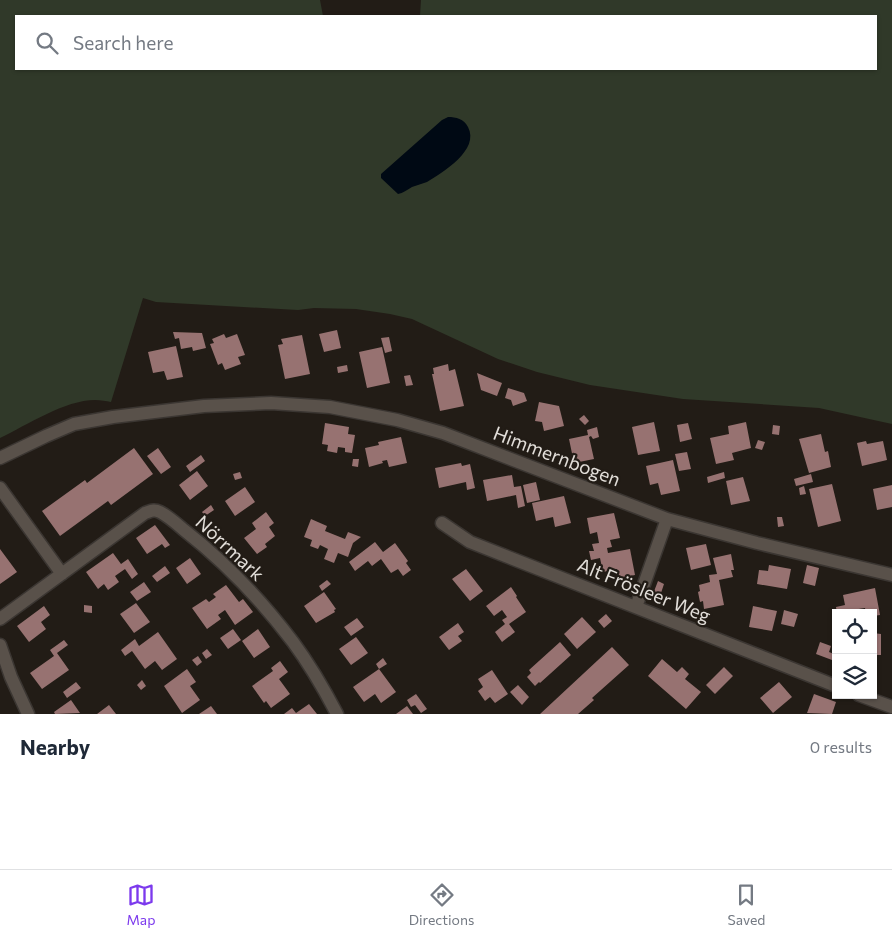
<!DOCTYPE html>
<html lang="en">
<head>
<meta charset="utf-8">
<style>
  body { margin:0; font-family:Commissioner,sans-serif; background:#f6f6f7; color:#1f2937 }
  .controls { position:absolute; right:15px; bottom:15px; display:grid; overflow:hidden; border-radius:0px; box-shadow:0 1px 4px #0004 }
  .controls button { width:45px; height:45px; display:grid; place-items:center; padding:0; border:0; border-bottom:1px solid #e0e1e3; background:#fff; color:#1f2937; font:25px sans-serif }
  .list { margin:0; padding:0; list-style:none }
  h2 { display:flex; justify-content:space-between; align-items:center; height:65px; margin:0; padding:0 20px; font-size:21px }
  h2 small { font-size:16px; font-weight:400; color:#747a83 }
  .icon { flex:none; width:28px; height:28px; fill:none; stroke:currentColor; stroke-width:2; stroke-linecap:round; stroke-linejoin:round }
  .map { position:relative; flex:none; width:892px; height:714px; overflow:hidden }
  .search { position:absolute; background:#fff; box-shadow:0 1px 4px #0004; left:15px; right:15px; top:15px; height:55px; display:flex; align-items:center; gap:12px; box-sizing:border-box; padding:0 18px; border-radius:0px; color:#747a83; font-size:19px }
  .sheet { height:155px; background:#fff }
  nav { display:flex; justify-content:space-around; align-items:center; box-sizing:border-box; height:70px; border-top:1px solid #e0e1e3; background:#fff; font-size:14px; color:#747a83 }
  nav a { display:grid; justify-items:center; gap:2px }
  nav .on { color:#7c3aed }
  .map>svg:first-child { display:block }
</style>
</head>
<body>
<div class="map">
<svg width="892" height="714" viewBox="0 0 892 714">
  <rect width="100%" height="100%" fill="#221c16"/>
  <!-- green -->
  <path fill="#303929" d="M0,0H320L323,16H16V69H876V16H420L421,0H892V424L819,408L683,399L590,385L537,372L498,359L412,319L390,314L356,309L314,308L298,310L156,302L143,298L111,402C106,401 101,400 95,400C65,400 27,425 0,438Z"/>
  <!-- water -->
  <path fill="#000914" d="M448,117C456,117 464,119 468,127C480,150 443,172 427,182C422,184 417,185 412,187C407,190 403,193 398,194L381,178V174L442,120Z"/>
  <!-- building -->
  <path fill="#977271" d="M337,330L341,348L324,352L319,334Z
    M173,332L202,333L206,348L193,351L192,347L181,349L179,338L175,339Z
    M224,334L226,338L237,334L245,355L238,357L241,364L225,370L222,363L218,365L210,344L214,343L212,339Z
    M302,335L310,374L285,379L278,345L283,344L281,339Z
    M389,337L392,351L385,353L381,338Z
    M176,346L183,377L167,380L164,371L153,373L148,352Z
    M382,347L390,383L367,388L359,352Z
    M448,364L449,371L455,369L464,406L440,411L432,374H434L433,368Z
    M347,365L348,371L338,373L337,367Z
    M477,373L502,383L497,396L481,390Z
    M410,375L413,385L406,386L404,376Z
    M508,388L524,393L527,401L513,406L511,400L505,398Z
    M539,402L559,406L564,426L544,431L542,422L535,421Z
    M584,415L589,421L585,425L579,419Z
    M654,422L660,451L638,455L632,427Z
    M746,422L751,448L732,453L734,460L716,464L710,438L729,434L728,426Z
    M325,423L349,427L348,434L355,435L352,453L345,452V448L338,447L337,453L327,451L328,445L322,444Z
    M688,423L692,439L680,442L677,425Z
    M773,425L780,426L779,435L772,434Z
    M597,427L599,437L593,439L591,436L589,437L594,459L574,463L569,439L588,435L587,430Z
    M821,434L825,452L828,451L831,467L809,473L799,439Z
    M401,437L407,463L389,467L387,460L382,461L383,463L369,467L365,448L379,445L378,442Z
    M758,440L765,442L762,450L755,448Z
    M866,441L867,444L883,441L887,460L862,466L857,443Z
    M134,448L153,474L111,505L108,501L60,536L42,511L85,480L87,483Z
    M158,448L171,467L161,474L147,456Z
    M687,452L691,469L679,471L675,454Z
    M201,455L205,461L190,472L186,466Z
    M353,459H359L358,467L352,466Z
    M673,460L680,491L661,495L658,483L650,485L646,466Z
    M461,463L462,466L470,464L475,488L467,490L466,482L439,488L435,468Z
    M197,471L208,486L190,500L179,485Z
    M240,472L242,478L235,480L233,474Z
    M724,472L725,478L708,483L707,477Z
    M811,474L813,482L796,486L794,479Z
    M512,475L514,487L521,486L525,506L518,508L516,495L487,501L483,480Z
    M743,477L750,501L731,505L726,481Z
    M536,482L540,500L527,503L523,485Z
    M832,484L841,521L818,527L809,489Z
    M892,485V507L877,510L873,489Z
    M804,486L806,494L800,495L799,488Z
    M245,487L255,502L235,516L225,501Z
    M564,496L571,523L555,527L553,517L536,521L532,503Z
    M211,505L214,510L205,516L202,512Z
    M266,512L274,523L269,527L275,536L265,544L267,547L257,554L244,538L256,529L252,523Z
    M614,513L620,538L610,540L612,547L607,548L608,553L630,549L635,575L619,578L617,569L603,572L600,558L591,560L589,551H594L592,544L599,543L597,532L590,534L587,518Z
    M777,517H782L784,526L778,527Z
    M311,519L327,526L325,531L345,539L348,532L361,537L353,543L348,557L338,553L334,563L324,559L328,549L320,545L318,549L310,546L312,540L304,537Z
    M155,525L170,545L165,548L162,544L147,554L136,538Z
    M375,542L383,552L395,543L408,561L406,563L411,570L403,576L398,569L391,573L381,559L372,566L368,561L355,571L349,562Z
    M706,544L711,565L691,570L686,548Z
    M0,549L17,572L0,584Z
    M113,553L121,564L128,559L138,574L132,579L125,569L115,576L119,582L108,590L104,584L98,589L86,572Z
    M731,554L734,570H731L733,577L719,580L724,605L704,609L703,601L700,602L698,592L700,591L699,585L710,582L709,575L717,574L713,558Z
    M190,558L201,574L187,584L176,568Z
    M769,565L791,569L787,589L757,584L759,570L768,571Z
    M807,565L819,568L815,586L803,583Z
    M165,566L170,573L157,582L152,576Z
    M466,569L483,591L470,601L452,579Z
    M327,580L331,584L322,591L319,586Z
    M658,581L664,584L660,596L653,594Z
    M144,582L151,592L137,601L130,592Z
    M226,585L239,602L243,599L253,612L235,625L225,610L218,615L221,619L207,629L192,608L206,599L209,602L216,597L213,594Z
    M511,587L517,596L516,597L526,612L509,624L515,632L502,642L495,632L505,624L502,620L507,617L502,610L494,616L486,606Z
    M875,588L880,615L873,616V613H866L865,608L846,611L847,613H837L836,607L845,605L843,595Z
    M324,592L336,609L334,610L335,612L316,623L304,606Z
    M136,603L150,622L134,633L120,614Z
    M84,605L92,606V613L84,612Z
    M44,606L50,615L41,622L46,629L29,642L17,626Z
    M753,606L777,611L772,631L749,627Z
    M784,610L798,614L794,627L781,624Z
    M606,614L612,621L604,628L598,621Z
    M582,617L596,632L577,649L564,634Z
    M357,618L364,627L351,636L344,627Z
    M458,623L464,632L458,636L462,641L449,650L439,637Z
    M233,629L241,640L228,649L220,638Z
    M258,629L270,647L254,658L242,641Z
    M158,632L177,659L162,670L155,661L145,669L132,651L125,656L121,650L135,639L139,646Z
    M873,633L881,634V655H873Z
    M356,637L368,653L351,665L339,649Z
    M64,640L68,645L57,653L69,670L42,689L30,673L54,656L50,650Z
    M560,642L571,655L540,683L539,682L535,686L527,677L531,673L529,670Z
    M820,642L831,646L829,652L834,654L832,660L816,654Z
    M612,647L629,665L592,698L594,700L578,714H540Z
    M207,649L212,655L206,659L202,653Z
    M198,656L202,662L197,666L192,660Z
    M383,658L387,664L379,669L376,664Z
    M662,659L677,672L682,667L689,674L685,679L701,692L686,709L648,676Z
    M280,661L288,672L279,679L290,694L271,708L266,701L264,703L252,686L273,671L271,668Z
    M724,667L733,676L715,694L706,685Z
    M187,669L196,682L190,686L200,700L182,713L164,686Z
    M379,669L396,692L381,703L375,694L364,702L353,687Z
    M492,670L508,694L495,703L490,697L485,701L478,691L483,687L478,679Z
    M142,680L146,686L141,690L137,685Z
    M76,682L81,688L67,698L63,692Z
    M779,682L792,697L773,713L760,698Z
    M518,685L529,697L522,705L510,692Z
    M416,694L427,709L421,713L415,705L411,707L407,700Z
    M814,694L836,702L832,714L807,713Z
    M71,700L80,713L55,714L54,712Z
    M309,704L317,714H284L292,708L296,713Z
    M109,705L116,714H97Z
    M211,706L217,714H199Z
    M407,706L413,714H396Z"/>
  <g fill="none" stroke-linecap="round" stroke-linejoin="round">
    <defs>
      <path id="street" d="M0,458L46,436L74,424L113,417L204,406L271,403L330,407L397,420L443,433L667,519L757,543L892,575
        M0,488L62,574
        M442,523L470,542L836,686
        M636,607L667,519
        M0,619L145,513C151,511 154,509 160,512C168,516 177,524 184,530C225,562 262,601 293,642C310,665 324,689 337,714
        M0,645L11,677L28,714
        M859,695L892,707"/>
    </defs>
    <!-- street casing -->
    <use href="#street" stroke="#3b3632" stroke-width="15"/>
    <!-- street -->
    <use href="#street" stroke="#59514a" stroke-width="12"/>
  </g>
  <g text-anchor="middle" stroke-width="4.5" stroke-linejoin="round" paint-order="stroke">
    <!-- street labels -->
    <g font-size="19" fill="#e2ded9" stroke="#221c16">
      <text transform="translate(557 456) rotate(21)" y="7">Himmernbogen</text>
      <text transform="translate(230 548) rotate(43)" y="7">Nörrmark</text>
      <text transform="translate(644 590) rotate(22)" y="7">Alt Frösleer Weg</text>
    </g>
  </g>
</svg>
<div class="controls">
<button><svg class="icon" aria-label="locate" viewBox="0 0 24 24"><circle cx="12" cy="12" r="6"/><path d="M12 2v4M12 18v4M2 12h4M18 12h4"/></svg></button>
<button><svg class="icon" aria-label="layers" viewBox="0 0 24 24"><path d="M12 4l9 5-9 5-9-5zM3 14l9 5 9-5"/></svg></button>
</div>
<div class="search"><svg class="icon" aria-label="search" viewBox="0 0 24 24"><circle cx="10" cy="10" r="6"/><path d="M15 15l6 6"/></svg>Search here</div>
</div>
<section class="sheet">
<h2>Nearby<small>0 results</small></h2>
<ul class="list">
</ul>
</section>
<nav>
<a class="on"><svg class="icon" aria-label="map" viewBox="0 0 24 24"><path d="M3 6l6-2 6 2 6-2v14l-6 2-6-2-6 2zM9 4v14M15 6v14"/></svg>Map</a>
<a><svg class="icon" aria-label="directions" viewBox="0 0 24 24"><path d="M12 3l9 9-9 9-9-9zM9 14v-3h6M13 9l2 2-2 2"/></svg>Directions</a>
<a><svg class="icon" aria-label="saved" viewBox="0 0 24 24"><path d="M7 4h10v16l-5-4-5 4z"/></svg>Saved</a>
</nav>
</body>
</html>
